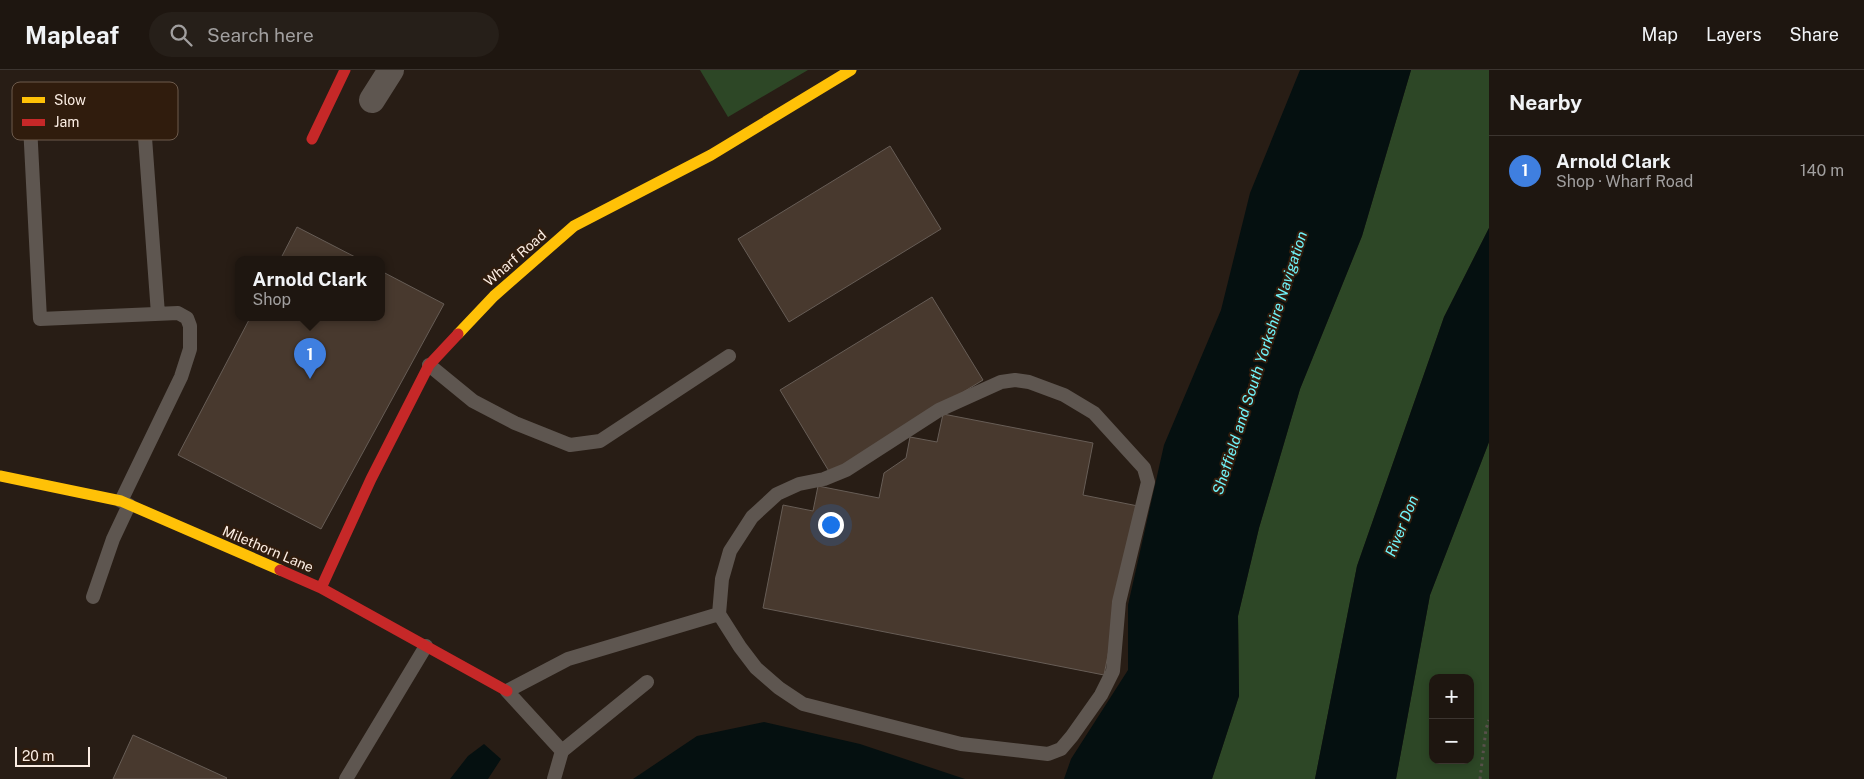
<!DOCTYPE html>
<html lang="en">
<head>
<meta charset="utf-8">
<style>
  body { margin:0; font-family:"Public Sans",sans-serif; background:#261f19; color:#f1f3f6 }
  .controls { position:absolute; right:15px; bottom:15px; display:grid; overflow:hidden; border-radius:10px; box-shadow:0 2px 8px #0003 }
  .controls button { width:45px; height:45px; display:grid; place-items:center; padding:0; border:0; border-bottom:1px solid #3c3530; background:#1e1610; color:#f1f3f6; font:25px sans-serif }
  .scale { position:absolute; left:15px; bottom:12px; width:75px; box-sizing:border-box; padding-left:5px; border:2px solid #fbede3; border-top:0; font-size:14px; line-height:18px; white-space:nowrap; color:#fbede3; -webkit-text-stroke:4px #301c0d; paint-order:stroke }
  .you { position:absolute; left:830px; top:454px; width:18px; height:18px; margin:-12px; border:4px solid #fff; border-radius:50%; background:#1a73e8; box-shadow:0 0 0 8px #1a73e833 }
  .badge { display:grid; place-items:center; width:32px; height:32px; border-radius:50%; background:#b1a49b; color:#fff; font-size:16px; font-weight:700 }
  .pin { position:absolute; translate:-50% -41px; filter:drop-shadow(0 1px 2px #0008) }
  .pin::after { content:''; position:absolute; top:26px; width:18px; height:15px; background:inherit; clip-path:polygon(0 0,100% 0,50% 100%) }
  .popup { position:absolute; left:235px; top:186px; width:150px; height:65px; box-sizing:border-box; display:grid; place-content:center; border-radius:10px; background:#1e1610; filter:drop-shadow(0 1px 4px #0005); font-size:16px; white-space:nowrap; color:#a19f9f }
  .popup b { font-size:19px; color:#f1f3f6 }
  .popup::after { content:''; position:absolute; left:50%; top:100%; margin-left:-10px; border:10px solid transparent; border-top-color:#1e1610 }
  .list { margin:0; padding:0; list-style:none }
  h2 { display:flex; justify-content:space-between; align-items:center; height:65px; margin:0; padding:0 20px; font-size:21px }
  h2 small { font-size:16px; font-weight:400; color:#a19f9f }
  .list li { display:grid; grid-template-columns:32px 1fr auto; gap:15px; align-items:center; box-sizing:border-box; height:70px; padding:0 20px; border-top:1px solid #3c3530 }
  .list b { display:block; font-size:19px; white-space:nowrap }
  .list p { margin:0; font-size:16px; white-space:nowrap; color:#a19f9f }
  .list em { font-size:16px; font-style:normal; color:#a19f9f }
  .icon { flex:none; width:28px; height:28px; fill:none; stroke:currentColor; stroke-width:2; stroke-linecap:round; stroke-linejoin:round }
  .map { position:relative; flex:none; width:1489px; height:709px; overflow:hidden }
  header { display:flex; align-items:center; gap:30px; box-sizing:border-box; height:70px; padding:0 25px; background:#1e1610; border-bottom:1px solid #3c3530 }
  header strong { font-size:24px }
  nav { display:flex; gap:28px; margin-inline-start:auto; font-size:18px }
  .search { width:350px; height:45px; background:#261f19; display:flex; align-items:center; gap:12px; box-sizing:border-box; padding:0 18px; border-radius:28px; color:#a19f9f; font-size:19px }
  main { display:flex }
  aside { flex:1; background:#1e1610 }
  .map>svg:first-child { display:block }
</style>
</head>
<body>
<header>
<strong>Mapleaf</strong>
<div class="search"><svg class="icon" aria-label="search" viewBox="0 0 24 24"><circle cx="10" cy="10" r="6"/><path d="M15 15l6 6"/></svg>Search here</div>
<nav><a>Map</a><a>Layers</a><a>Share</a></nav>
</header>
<main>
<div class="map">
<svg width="1489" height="709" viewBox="0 0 1489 709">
  <rect width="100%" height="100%" fill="#281d15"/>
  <!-- green -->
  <path fill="#2d4726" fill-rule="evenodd" d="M700,0H808L728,47Z
    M1411,0H1489V158L1444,247L1357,496L1315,709H1212L1239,626L1238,546L1259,458L1300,319L1362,166Z
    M1489,372V709H1396L1430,525ZM1433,608H1470V690H1433Z"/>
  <!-- water -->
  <path fill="#051010" d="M1300,0H1411L1362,166L1300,319L1259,458L1238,546L1239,626L1212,709H1064L1071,689L1128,600V535L1164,375L1221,240L1250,123Z
    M1489,158V372L1430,525L1396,709H1315L1357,496L1444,247Z
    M764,652L860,674L965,709H633L697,666Z
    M484,674L501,689L488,709H450L468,686Z"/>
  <!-- building -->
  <path fill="#48392e" stroke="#675d56" d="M890,76L941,159L789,252L738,169Z
    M297,157L361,190H280Z
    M381,201L444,234L321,459L178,385L250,248H381Z
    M932,227L983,310L830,403L780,320Z
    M943,344L1093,373L1083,425L1138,436L1104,605L763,538L783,435L813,441L818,416L879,428L884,403L906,388L910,367L937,372Z
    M133,665L227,708L226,709H113Z"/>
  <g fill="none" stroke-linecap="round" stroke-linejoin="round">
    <!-- path -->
    <path stroke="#58514b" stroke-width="3" stroke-dasharray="2.5 4" stroke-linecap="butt" d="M1480,709L1486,659L1489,650"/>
    <!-- lane -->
    <path stroke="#5e5650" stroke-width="14" d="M429,295L473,331L515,353L570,375L600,371L729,286
      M121,431L181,307L190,279V256L187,248L178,243L40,249L30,55L144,54L158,244
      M93,527L113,469L129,435
      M562,681L647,612
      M346,709L426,576
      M554,709L562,681L507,621L568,589L719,544L740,577L756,598L779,618L803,634L961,674L1048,684L1061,679L1072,666L1101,625L1113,601L1119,532L1148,412L1144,398L1094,343L1064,325L1029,312L1015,310L1001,312L939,340L846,400L824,409L799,414L777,424L752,447L730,481L722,509L719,544"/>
    <!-- street -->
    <path stroke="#5e5650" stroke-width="26" d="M372,30L391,0"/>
    <!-- slow -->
    <path stroke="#ffc107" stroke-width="11" d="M458,264L494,226L574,156L711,85L851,0
      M0,406L121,431L280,500"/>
    <!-- jam -->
    <path stroke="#c62828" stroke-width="11" d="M312,69L345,0
      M280,500L321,518L507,621
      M321,518L371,409L429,295L458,264"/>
  </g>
  <g text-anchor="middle" stroke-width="4" stroke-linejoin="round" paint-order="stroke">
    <!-- street labels -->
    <g font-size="14" fill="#fbede3" stroke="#301c0d">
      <text transform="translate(515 188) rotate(-41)" y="5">Wharf Road</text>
      <text transform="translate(268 479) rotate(23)" y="5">Milethorn Lane</text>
    </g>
    <!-- water labels -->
    <g font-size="15" font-style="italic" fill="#71f5fb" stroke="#301c0d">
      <text transform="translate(1260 293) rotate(-72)" y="5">Sheffield and South Yorkshire Navigation</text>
      <text transform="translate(1402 456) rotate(-68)" y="5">River Don</text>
    </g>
  </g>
  <!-- legend -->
  <rect x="12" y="12" width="166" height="58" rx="8" fill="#301c0d" stroke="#6d5b4d" stroke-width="1"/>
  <rect x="22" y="27" width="23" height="6" fill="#ffc107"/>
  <rect x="22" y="49" width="23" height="7" fill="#c62828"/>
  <g font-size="14" fill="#fbede3">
    <text x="54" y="35">Slow</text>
    <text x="54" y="57">Jam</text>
  </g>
</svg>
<div class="controls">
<button>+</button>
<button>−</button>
</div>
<div class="scale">20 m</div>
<div class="you"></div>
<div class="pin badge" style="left:310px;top:309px;background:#3f7fe0">1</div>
<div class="popup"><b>Arnold Clark</b>Shop</div>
</div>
<aside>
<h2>Nearby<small></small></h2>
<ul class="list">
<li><span class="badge" style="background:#3f7fe0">1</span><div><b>Arnold Clark</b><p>Shop · Wharf Road</p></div><em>140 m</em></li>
</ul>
</aside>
</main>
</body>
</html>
